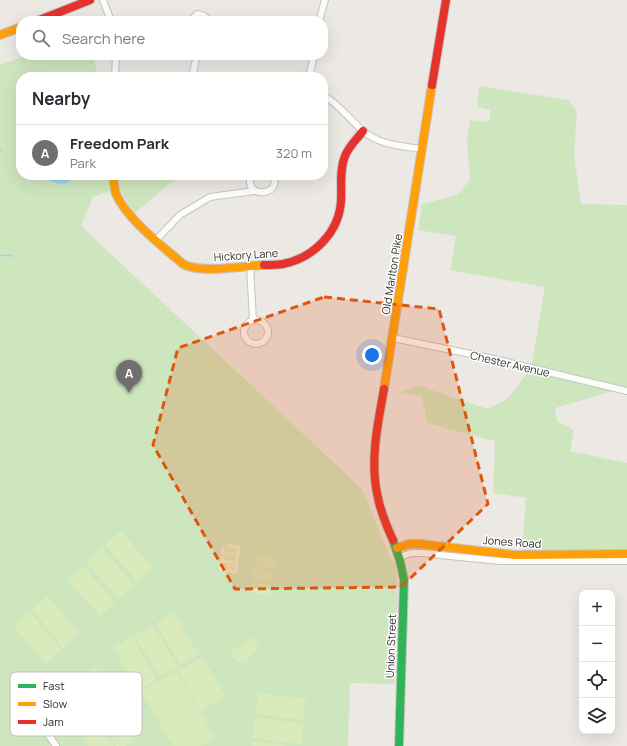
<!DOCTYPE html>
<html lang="en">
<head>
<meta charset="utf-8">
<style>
  body { margin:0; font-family:Manrope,sans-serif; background:#f2f2f3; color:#2b2b33 }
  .controls { position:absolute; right:12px; bottom:12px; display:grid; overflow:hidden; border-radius:8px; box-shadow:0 4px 16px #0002 }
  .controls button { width:36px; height:36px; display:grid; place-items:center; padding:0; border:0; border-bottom:1px solid #e1e1e2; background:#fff; color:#2b2b33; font:20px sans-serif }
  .you { position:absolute; left:372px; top:355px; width:14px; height:14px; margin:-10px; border:3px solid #fff; border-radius:50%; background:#1a73e8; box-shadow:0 0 0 6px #1a73e833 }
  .badge { display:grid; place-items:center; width:26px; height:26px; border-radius:50%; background:#706f6e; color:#fff; font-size:13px; font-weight:700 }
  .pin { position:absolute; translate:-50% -33px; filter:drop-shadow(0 1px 2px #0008) }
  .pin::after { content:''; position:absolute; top:21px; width:14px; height:12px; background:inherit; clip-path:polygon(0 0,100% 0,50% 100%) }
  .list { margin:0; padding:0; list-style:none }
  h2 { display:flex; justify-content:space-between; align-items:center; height:52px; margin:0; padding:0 16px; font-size:17px }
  h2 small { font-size:13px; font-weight:400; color:#7c7c81 }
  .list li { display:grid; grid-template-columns:26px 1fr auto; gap:12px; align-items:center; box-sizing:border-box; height:56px; padding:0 16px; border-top:1px solid #e1e1e2 }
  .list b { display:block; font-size:15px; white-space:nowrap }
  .list p { margin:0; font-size:13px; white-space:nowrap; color:#7c7c81 }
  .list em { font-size:13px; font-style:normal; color:#7c7c81 }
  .icon { flex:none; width:22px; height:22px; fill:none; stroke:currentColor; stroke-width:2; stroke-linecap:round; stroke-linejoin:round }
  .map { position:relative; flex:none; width:627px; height:746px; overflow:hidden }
  .search { position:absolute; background:#fff; box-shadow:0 4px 16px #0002; left:16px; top:16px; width:312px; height:44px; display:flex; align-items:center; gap:10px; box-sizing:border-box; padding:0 14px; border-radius:16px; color:#7c7c81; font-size:15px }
  .panel { position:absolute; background:#fff; box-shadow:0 4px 16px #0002; left:16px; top:72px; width:312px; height:108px; border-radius:16px }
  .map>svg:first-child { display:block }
</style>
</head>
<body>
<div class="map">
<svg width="627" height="746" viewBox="0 0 627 746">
  <rect width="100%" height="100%" fill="#ece8e4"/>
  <!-- green -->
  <path fill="#cee6be" d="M28,55H93L98,77H21V175H182L174,180L134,214L119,187L93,197L81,226L362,489L386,547L389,557L395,563L398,588L395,684L350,683L348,746H0V65Z
    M479,86L568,100L577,111L574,155L581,204L627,205V388H624L555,408L557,421L574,430L570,451L627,463V558L522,556L526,498L493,493L495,441L427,423L422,396L400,392L420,386L488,409L507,399L531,368L545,287L450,270L456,236L418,230L422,204L458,195L470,179L467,140L470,120L489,122L491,110L477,107Z"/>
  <!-- sand -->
  <path fill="#f0ead3" d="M229,544L239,546L241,549L238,561V571L236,574L222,571L219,569L222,547Z"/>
  <!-- pitch -->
  <path fill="#d9eabb" d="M121,531L153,568L138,582L105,545Z
    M224,546L237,548V554L224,552Z
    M102,548L134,585L119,599L86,562Z
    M223,554L236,555V561L223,560Z
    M256,554L276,557L274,568L254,566Z
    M222,563L235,564L234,570L222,569Z
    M83,566L115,602L100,616L67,579Z
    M254,568L274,571L272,582L252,579Z
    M252,582L271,585L270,596L251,593Z
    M48,596L79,633L63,648L32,609Z
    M30,612L61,650L45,664L14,626Z
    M174,612L199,655L180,665L156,623Z
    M153,625L178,667L160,677L134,635Z
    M132,637L156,679L139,690L113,648Z
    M250,637L259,645C256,651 248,663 239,662C236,662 234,658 231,657L232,650L245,643Z
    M203,657L225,696L201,711L178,671Z
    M95,666L117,701L113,704L137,739L126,746H116L96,716L94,717L113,746H89L77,729L73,731L53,700L54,696Z
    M176,671L215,737L200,746H173L141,691Z
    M258,693L306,699L303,720L255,714Z
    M255,717L304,724L301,744L252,738Z
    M252,741L287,746H252Z"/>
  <!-- water -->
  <path fill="#99d6ec" d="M41,175H73C68,191 50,182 41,175Z"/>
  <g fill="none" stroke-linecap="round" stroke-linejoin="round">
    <!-- stream -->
    <path stroke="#99d6ec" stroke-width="1.5" d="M0,151L2,149
      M0,256L5,255L12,256"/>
    <defs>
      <path id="street" d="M103,0L111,21
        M190,21L197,14L204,16L210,21
        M319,21L325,0
        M115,77L116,55
        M192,77L197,55
        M309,77L314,55
        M323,95C339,104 349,119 363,131C380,145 401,146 422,149
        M251,175C243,200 283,196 273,175
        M156,240L180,215L210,197L254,191
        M250,266L253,320
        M244 332a12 12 0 1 1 24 0a12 12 0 1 1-24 0Z
        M393,338L490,358L627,391
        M400,557L411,553H423L459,557L501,561H627
        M46,731L56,746"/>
      <path id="fast" d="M393,540L400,561L404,580L399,746"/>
      <path id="slow" d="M0,35L21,27
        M113,175C114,181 114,188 116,194C127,219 162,246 183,264C202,274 242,266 264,265
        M384,389L432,85
        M397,548L409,544H420L515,555L627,554"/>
      <path id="jam" d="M37,21L90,0
        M432,85L446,0
        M264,265C270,265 277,265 283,264C313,258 339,233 341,201C342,186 339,171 345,156C349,146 357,139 363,131
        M384,389C378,423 370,459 377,493C380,510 386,525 393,540"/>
    </defs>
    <!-- street casing -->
    <use href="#street" stroke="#c5c4c5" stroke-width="8"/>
    <!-- fast casing -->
    <use href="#fast" stroke="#c5c4c5" stroke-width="10"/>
    <!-- slow casing -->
    <use href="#slow" stroke="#c5c4c5" stroke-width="10"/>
    <!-- jam casing -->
    <use href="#jam" stroke="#c5c4c5" stroke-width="10"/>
    <!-- street -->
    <use href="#street" stroke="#fcfcfb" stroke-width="6"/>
    <!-- fast -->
    <use href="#fast" stroke="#30b455" stroke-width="8"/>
    <!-- slow -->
    <use href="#slow" stroke="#ff9f0a" stroke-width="8"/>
    <!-- jam -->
    <use href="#jam" stroke="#e5322d" stroke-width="8"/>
  </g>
  <!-- marked area -->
  <path fill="#df570e" fill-opacity="0.2" stroke="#df570e" stroke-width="3" stroke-dasharray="8 5" stroke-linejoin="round" d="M324,297L439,309L488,504L401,587L235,589L153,445L178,348Z"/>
  <g text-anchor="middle" stroke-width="3" stroke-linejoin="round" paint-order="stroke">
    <!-- street labels -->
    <g font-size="11" fill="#2e2e2e" stroke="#fff">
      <text transform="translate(246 255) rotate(-4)" y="4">Hickory Lane</text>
      <text transform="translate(392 274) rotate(-81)" y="4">Old Marlton Pike</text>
      <text transform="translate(510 364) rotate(13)" y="4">Chester Avenue</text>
      <text transform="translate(512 542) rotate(4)" y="4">Jones Road</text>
      <text transform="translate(391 646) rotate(-88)" y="4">Union Street</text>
    </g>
  </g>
  <!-- legend -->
  <rect x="10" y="672" width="132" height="64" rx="6" fill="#fff" stroke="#c0c0c0" stroke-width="1"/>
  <rect x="18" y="684" width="18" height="4" fill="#30b455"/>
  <rect x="18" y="702" width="18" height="4" fill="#ff9f0a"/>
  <rect x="18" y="720" width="18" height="4" fill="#e5322d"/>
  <g font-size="11" fill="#2e2e2e">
    <text x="43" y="690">Fast</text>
    <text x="43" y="708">Slow</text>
    <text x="43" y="726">Jam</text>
  </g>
</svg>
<div class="controls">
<button>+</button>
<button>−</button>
<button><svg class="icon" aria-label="locate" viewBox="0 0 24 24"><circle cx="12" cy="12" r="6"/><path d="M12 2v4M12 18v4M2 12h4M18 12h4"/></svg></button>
<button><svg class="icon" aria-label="layers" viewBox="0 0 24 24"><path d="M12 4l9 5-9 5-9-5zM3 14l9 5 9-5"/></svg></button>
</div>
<div class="you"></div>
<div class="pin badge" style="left:129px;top:393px">A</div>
<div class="search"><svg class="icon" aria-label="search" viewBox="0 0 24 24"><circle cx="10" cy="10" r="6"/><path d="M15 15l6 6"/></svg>Search here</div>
<section class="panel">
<h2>Nearby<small></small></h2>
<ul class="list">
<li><span class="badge">A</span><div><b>Freedom Park</b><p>Park</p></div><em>320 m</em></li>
</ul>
</section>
</div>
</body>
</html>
